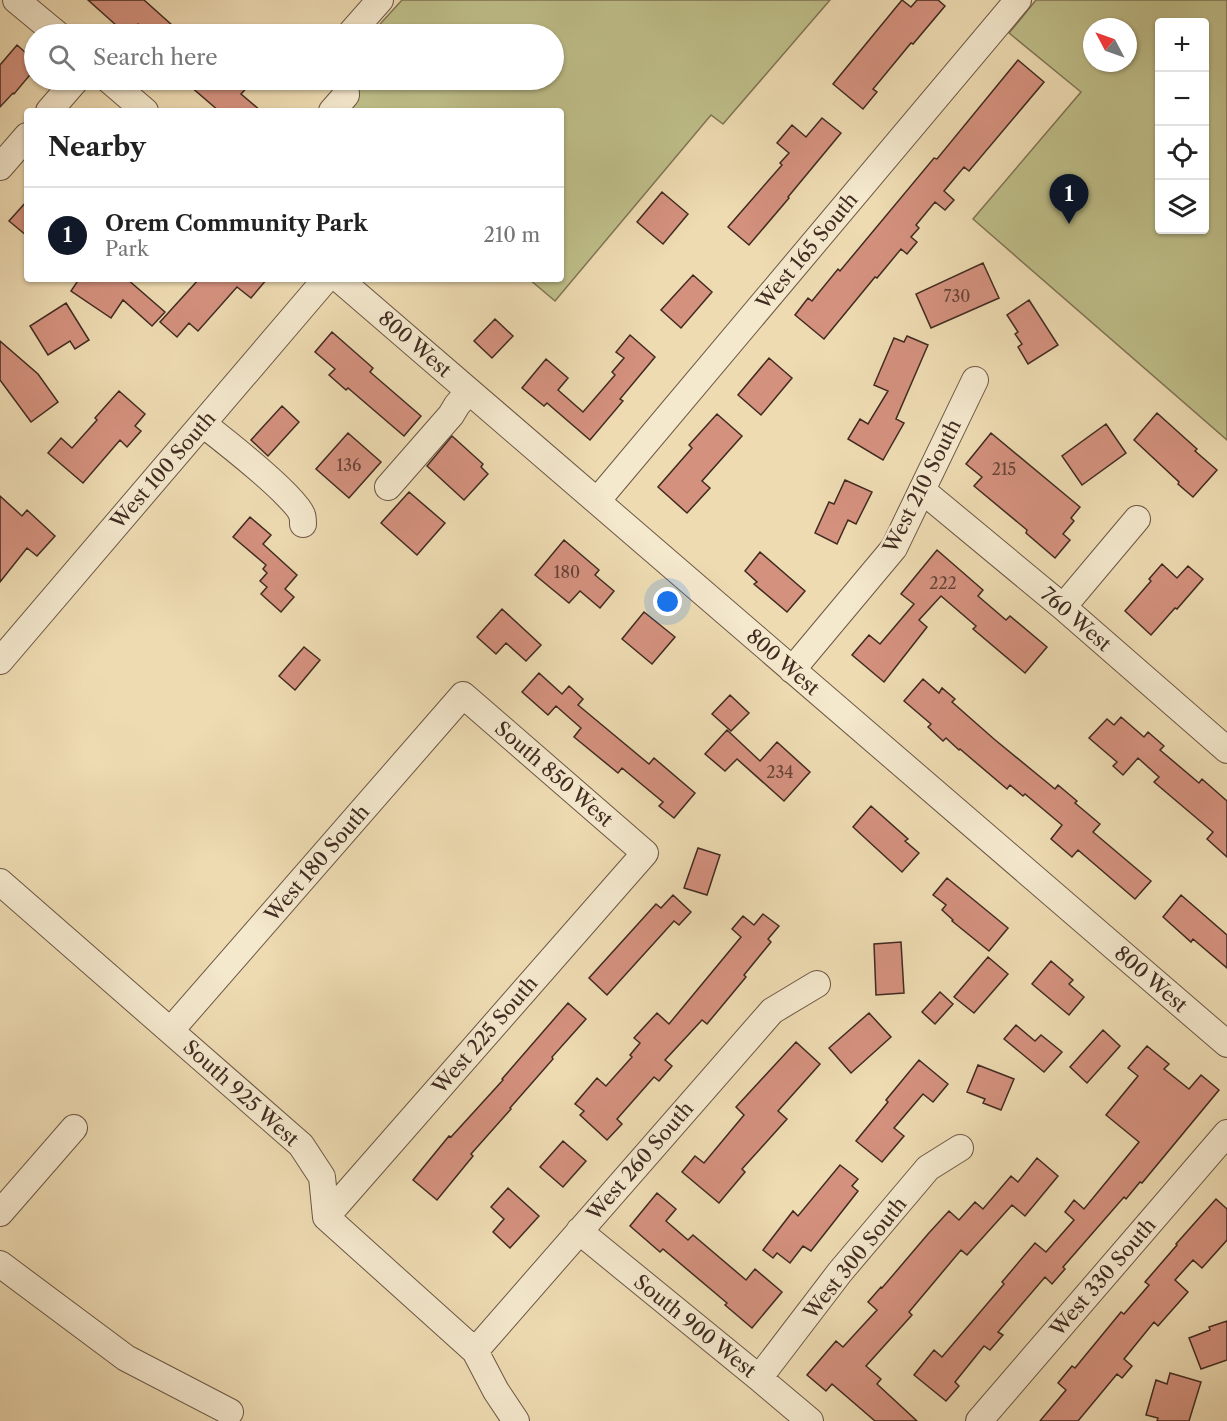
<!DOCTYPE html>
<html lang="en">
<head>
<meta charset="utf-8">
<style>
  body { margin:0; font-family:"Libre Caslon Text",serif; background:#f6f6f6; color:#222 }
  .controls { position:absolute; right:18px; top:18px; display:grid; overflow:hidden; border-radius:6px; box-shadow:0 2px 4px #0004 }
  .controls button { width:54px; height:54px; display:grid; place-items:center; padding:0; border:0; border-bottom:2px solid #e0e0e0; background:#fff; color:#222; font:30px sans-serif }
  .compass { position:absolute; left:1083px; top:18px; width:54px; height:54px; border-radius:50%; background:#fff; box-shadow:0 2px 4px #0004; rotate:311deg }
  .you { position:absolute; left:668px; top:602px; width:21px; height:21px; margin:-15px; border:4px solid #fff; border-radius:50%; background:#1a73e8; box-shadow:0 0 0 9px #1a73e833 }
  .badge { display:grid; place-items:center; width:39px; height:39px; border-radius:50%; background:#111827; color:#fff; font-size:20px; font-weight:700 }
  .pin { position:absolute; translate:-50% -50px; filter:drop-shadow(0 2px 3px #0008) }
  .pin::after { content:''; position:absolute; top:32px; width:21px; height:18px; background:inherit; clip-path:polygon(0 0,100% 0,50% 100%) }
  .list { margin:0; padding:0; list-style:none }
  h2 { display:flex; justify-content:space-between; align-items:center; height:78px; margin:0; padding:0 24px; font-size:26px }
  h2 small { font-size:20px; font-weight:400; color:#767676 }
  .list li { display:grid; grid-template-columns:39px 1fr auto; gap:18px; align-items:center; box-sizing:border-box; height:96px; padding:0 24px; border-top:2px solid #e0e0e0 }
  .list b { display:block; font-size:22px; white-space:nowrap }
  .list p { margin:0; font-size:20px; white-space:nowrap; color:#767676 }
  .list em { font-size:20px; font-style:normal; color:#767676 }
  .icon { flex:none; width:33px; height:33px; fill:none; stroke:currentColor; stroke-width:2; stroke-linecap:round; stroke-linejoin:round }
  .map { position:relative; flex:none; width:1227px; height:1421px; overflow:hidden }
  .search { position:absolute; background:#fff; box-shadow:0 2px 4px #0004; left:24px; top:24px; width:540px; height:66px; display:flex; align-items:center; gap:15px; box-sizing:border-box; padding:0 21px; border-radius:33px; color:#767676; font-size:22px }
  .panel { position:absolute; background:#fff; box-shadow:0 2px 4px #0004; left:24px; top:108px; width:540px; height:174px; border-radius:6px }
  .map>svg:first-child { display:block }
</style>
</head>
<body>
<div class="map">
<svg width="1227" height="1421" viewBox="0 0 1227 1421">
  <rect width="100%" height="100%" fill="#eedbb2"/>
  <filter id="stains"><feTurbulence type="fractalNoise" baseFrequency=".00333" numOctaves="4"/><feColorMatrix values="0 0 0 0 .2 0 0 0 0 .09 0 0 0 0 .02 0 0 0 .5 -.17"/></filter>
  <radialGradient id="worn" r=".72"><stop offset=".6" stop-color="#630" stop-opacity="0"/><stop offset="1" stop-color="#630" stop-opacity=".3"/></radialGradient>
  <!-- green -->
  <path fill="#bebe89" stroke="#807455" stroke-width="1.5" fill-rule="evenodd" d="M402,0H830L723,124L711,115L555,301L529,279H561V111H339L358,91L363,80H554V34H371Z
    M1036,0H1227V440L973,219L1081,92L1009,33ZM1160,22H1204V230H1160ZM1092,27H1128V63H1092Z"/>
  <!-- building -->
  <path fill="#d4917e" stroke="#412b21" stroke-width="1.5" d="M88,0H144L182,34H149L138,24L129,34H126Z
    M902,0L911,7L917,0H938L945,6L913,44L911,43L873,89L877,92L863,109L833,84Z
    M17,45L34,60V70L14,94L13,93L0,107V65Z
    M1018,60L1044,82L969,171L964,167L944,191L954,200L945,210L935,202L916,225L919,228L911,237L917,242L907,254L901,249L877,278L875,277L824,339L795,315L808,298L812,301L838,269L840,271L934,158L937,159Z
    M183,80H254L241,94L261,111H219Z
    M822,118L841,133L788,197L789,198L749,245L728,227L782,165L780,163L789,153L777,143L792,125L806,137Z
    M662,192L688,214L663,244L637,222Z
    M27,201V236L9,221Z
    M983,263L999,298L931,328L916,294Z
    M693,275L712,292L681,328L661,310Z
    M79,279H127L165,312L152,326L123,300L111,318L71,291Z
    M199,279H267L251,298L237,287L198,331L189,323L177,337L160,322Z
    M1029,300L1058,345L1028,364L1018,347L1022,344L1015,334L1018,332L1007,315Z
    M66,303L89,340L75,349L70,341L48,355L30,326Z
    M495,319L513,336L492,358L474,341Z
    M332,332L373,368L370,372L421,416L404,436L348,388L346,390L329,375L335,369L315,352Z
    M630,335L655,357L620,399L623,401L590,440L547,403L544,406L522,388L546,359L568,378L558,390L583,412L615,375L612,372L624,358L616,352Z
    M907,336L928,345L896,419L904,423L883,460L848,439L860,419L868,424L888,391L874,385L894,338L904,342Z
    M0,341L38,374L58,402L31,422L0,380Z
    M769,358L792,378L761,415L738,395Z
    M119,391L145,414L135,426L141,431L127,447L120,440L83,483L48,453L61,438L72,448L97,420L95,418Z
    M282,406L299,422L268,456L251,440Z
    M1157,413L1197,449L1195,451L1217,470L1193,497L1178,484L1179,482L1134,440Z
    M717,414L742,436L702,481L710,488L687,513L658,487L692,448L689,445Z
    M1106,424L1126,453L1082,485L1062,456Z
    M348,433L381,462L349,498L316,469Z
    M991,433L1080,507L1071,518L1074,521L1063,534L1070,540L1055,558L1026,533L1027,530L974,486L982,477L966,464Z
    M452,436L483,464L481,467L488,474L464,500L427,466Z
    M845,480L872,492L856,524L848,520L837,544L815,533L829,502L834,504Z
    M409,492L445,523L417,555L381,523Z
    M0,496L22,516L27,510L55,536L37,556L27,548L0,582Z
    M250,517L271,535L263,544L297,575L285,589L294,597L281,612L261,594L267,587L260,581L267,573L263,569L266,565L233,537Z
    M564,540L599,570L595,575L614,591L600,608L580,591L569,603L535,575Z
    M937,550L983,590L978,596L1006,620L1010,616L1047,647L1025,673L973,629L976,626L941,596L919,620L927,627L884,682L852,655L869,635L880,644L914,604L901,594Z
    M760,552L805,591L787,612L754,584L757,582L745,571Z
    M1162,564L1177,578L1188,566L1203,579L1177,609L1175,608L1151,635L1125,611L1151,581L1149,579Z
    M502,609L541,645L526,661L506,643L496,654L477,637Z
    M644,612L675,637L652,664L622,639Z
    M304,647L320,660L295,690L279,676Z
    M539,673L562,694L569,686L583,699L578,705L649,764L654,758L695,793L674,818L659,806L663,802L622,768L618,773L574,737L581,728L556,706L548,715L522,692Z
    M923,679L939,693L942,688L955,699L952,702L994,739L1055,789L1058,785L1077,801L1075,803L1100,824L1093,832L1151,881L1135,899L1078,850L1072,857L1051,839L1062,825L1025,794L1023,796L1010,785L1007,789L960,749L959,750L946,738L943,741L928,727L931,724L904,701Z
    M730,695L749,713L731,731L712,714Z
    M1121,717L1144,737L1148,732L1164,746L1160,750L1199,783L1202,779L1227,801V857L1207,839L1213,832L1154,782L1159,777L1138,758L1123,775L1113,766L1117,762L1089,738L1107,719L1114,725Z
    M727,730L760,761L777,742L810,772L784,801L737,759L725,771L705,754Z
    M871,806L908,839L905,841L919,853L902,872L853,827Z
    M698,848L720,855L707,895L684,888Z
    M947,878L1008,928L989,951L952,921L953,920L942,910L946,905L933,895Z
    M673,895L691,912L679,925L674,921L607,995L589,978L656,904L661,908Z
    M1181,895L1227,935V968L1193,939L1191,942L1163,917Z
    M763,914L779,926L768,939L771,942L744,975L746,977L707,1024L702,1020L665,1060L672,1066L659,1081L654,1077L617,1119L622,1124L607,1140L580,1115L584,1111L575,1104L597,1078L606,1086L632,1057L630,1055L640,1043L634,1038L657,1013L669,1024L741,937L732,929L743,916L754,925Z
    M901,942L904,993L876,995L874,944Z
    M988,957L1008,974L974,1013L954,997Z
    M1051,961L1073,980L1069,984L1084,997L1069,1015L1032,984Z
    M940,992L953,1004L935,1024L922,1012Z
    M568,1003L586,1019L552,1057L553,1059L510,1108L511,1109L471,1154L473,1156L437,1200L413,1180L449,1136L451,1137L503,1080L502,1079Z
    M869,1013L891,1037L851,1073L829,1048Z
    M1016,1025L1035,1041L1041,1035L1062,1052L1044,1072L1004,1039Z
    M1103,1030L1120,1046L1087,1083L1070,1067Z
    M796,1042L820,1064L778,1111L787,1119L742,1169L745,1172L719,1203L682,1172L695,1156L704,1163L744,1115L736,1107Z
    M1147,1046L1169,1064L1164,1069L1189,1089L1201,1075L1219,1090L1142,1183L1140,1182L1126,1199L1124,1197L1063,1267L1065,1269L1052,1284L1045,1277L998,1332L1003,1335L990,1350L984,1346L955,1382L959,1386L946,1401L914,1375L934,1350L942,1357L1004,1284L1002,1282L1035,1243L1046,1252L1074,1220L1065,1212L1074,1200L1084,1209L1139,1142L1106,1115L1138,1076L1128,1068Z
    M919,1060L948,1084L933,1102L923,1094L894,1128L904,1136L882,1162L856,1141L888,1102L886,1100Z
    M978,1065L1014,1079L1001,1110L983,1103L985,1099L967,1092Z
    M563,1141L586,1161L563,1187L540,1167Z
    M1037,1158L1058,1176L1025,1216L1012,1205L967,1255L961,1250L909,1312L912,1315L866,1366L881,1379L877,1384L917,1421H875L832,1384L826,1391L807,1375L836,1341L843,1347L877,1310L868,1302L881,1287L882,1288L928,1234L949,1211L959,1220L975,1202L983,1209L1011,1176L1018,1182Z
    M840,1165L858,1179L852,1186L858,1191L811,1251L803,1246L790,1263L777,1253L773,1258L763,1250L793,1211L798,1216Z
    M508,1188L539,1216L510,1248L493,1232L504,1219L491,1207Z
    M657,1193L676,1209L666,1221L688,1240L693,1235L746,1280L755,1269L782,1292L752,1328L725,1305L727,1303L663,1249L660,1252L630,1226Z
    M1216,1199L1227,1209V1240L1202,1268L1193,1260L1175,1280L1188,1292L1158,1326L1154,1322L1124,1359L1132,1366L1122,1378L1117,1374L1078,1421H1040L1066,1390L1058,1383L1072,1366L1075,1368L1121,1312L1124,1314L1149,1285L1145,1282L1177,1245L1176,1244Z
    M1227,1321V1360L1201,1369L1189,1338L1210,1330L1209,1327Z
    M1170,1373L1201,1382L1189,1421H1157L1158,1418L1146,1415L1156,1380L1167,1384Z"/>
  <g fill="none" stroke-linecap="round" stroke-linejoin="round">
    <defs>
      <path id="minor" d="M16,0L57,34
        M350,34L380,0
        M109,80L145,111
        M49,111L76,80
        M332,111L346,95L345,80
        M0,167L27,136
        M339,279L1227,1044
        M203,424C221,438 297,497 302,515C303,517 303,521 303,524
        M388,487L451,415L457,405L469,391
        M923,491L1063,607L1227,750
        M597,501L1018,0
        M1063,607L1137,519
        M0,661L326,279
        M792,670L894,548L975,380
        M0,882L301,1145L322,1177L326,1217L475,1351L496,1391L516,1421
        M171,1030L463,695L645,853L326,1217
        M0,1213L74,1128
        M579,1231L759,1378L810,1421
        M0,1264L126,1358L230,1412
        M475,1351L772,1011L817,984
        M759,1378L840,1272L928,1168L960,1148
        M979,1421L1227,1133"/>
    </defs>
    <!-- minor casing -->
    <use href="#minor" stroke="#6c5745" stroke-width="28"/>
    <!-- minor -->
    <use href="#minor" stroke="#f4e8cd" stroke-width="26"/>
  </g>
  <g text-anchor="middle" stroke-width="5" stroke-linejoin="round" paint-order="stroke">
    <!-- number labels -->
    <g font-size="16" fill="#664438">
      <text x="957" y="302">730</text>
      <text x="349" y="471">136</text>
      <text x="1004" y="475">215</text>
      <text x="567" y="578">180</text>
      <text x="943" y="589">222</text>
      <text x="780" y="778">234</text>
    </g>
    <!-- street labels -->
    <g font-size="20" fill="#412b21" stroke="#f4e8cd">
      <text transform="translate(807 251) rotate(-50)" y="7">West 165 South</text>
      <text transform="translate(415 344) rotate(41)" y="7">800 West</text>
      <text transform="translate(163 470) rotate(-49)" y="7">West 100 South</text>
      <text transform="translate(922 486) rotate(-63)" y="7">West 210 South</text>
      <text transform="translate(1076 619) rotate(41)" y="7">760 West</text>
      <text transform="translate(783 662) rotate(41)" y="7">800 West</text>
      <text transform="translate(554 774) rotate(41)" y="7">South 850 West</text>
      <text transform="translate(317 863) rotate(-49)" y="7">West 180 South</text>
      <text transform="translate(1151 979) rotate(41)" y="7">800 West</text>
      <text transform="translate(485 1035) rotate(-49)" y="7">West 225 South</text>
      <text transform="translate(241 1093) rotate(42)" y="7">South 925 West</text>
      <text transform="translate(640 1161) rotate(-49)" y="7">West 260 South</text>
      <text transform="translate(855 1258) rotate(-51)" y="7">West 300 South</text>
      <text transform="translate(1103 1277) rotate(-49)" y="7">West 330 South</text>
      <text transform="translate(695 1326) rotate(39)" y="7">South 900 West</text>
    </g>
  </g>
  <rect width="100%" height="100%" filter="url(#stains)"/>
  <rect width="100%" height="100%" fill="url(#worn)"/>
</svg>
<div class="controls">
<button>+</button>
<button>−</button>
<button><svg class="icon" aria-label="locate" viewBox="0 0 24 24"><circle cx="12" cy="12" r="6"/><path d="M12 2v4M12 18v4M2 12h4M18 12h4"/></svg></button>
<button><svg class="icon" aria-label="layers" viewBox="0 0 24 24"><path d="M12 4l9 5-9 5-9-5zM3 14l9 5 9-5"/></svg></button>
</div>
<svg class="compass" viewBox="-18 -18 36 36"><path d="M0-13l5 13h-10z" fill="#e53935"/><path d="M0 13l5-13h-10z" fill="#767676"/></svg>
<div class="you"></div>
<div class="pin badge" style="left:1069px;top:224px">1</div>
<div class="search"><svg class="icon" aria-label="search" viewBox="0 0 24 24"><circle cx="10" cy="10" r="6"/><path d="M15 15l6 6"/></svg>Search here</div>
<section class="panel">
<h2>Nearby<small></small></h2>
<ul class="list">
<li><span class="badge">1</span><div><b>Orem Community Park</b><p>Park</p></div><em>210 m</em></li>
</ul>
</section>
</div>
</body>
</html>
